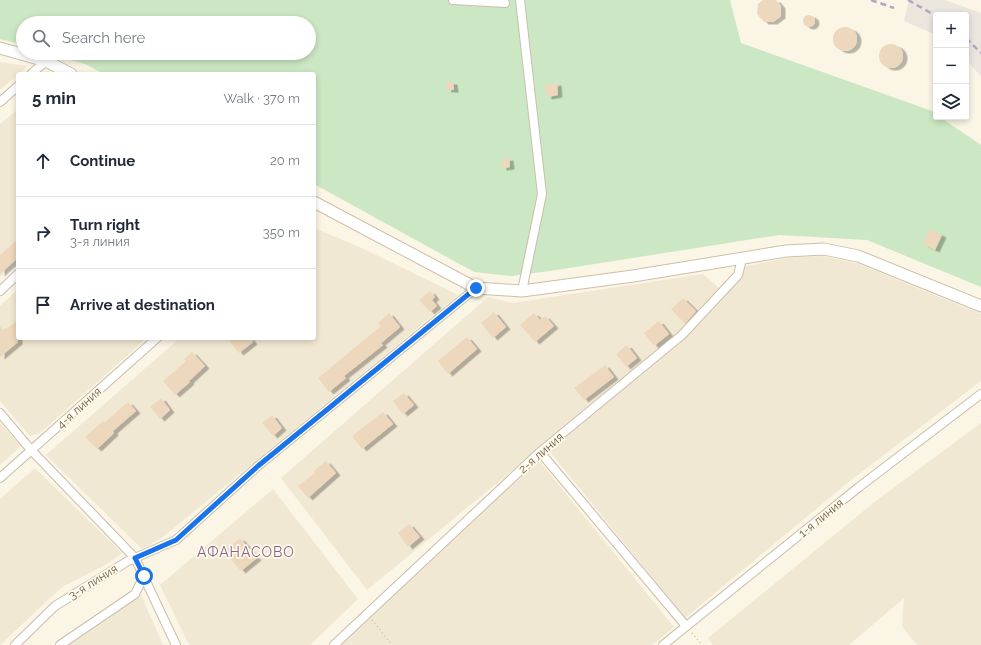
<!DOCTYPE html>
<html lang="en">
<head>
<meta charset="utf-8">
<style>
  body { margin:0; font-family:Raleway,sans-serif; background:#f6f6f7; color:#1f2937 }
  .controls { position:absolute; right:12px; top:12px; display:grid; overflow:hidden; border-radius:4px; box-shadow:0 2px 6px #0003 }
  .controls button { width:36px; height:36px; display:grid; place-items:center; padding:0; border:0; border-bottom:1px solid #e0e1e3; background:#fff; color:#1f2937; font:20px sans-serif }
  .stop { position:absolute; width:12px; height:12px; margin:-9px; border:3px solid #1a73e8; border-radius:50%; background:#fff }
  .stop.end { background:#1a73e8; border-color:#fff; box-shadow:0 1px 4px #0008 }
  .list { margin:0; padding:0; list-style:none }
  h2 { display:flex; justify-content:space-between; align-items:center; height:52px; margin:0; padding:0 16px; font-size:17px }
  h2 small { font-size:13px; font-weight:400; color:#747a83 }
  .list li { display:grid; grid-template-columns:26px 1fr auto; gap:12px; align-items:center; box-sizing:border-box; height:72px; padding:0 16px; border-top:1px solid #e0e1e3 }
  .list b { display:block; font-size:15px; white-space:nowrap }
  .list p { margin:0; font-size:13px; white-space:nowrap; color:#747a83 }
  .list em { font-size:13px; font-style:normal; color:#747a83 }
  .icon { flex:none; width:22px; height:22px; fill:none; stroke:currentColor; stroke-width:2; stroke-linecap:round; stroke-linejoin:round }
  .map { position:relative; flex:none; width:981px; height:645px; overflow:hidden }
  .search { position:absolute; background:#fff; box-shadow:0 2px 6px #0003; left:16px; top:16px; width:300px; height:44px; display:flex; align-items:center; gap:10px; box-sizing:border-box; padding:0 14px; border-radius:22px; color:#747a83; font-size:15px }
  .panel { position:absolute; background:#fff; box-shadow:0 2px 6px #0003; left:16px; top:72px; width:300px; height:268px; border-radius:4px }
  .map>svg:first-child { display:block }
</style>
</head>
<body>
<div class="map">
<svg width="981" height="645" viewBox="0 0 981 645">
  <defs>
    <filter id="shadow"><feDropShadow dx="4.5" dy="2.5" stdDeviation="0" flood-color="#0004"/></filter>
  </defs>
  <rect width="100%" height="100%" fill="#faf5e4"/>
  <!-- residential -->
  <path fill="#f1e8d3" d="M0,62L28,66L0,90Z
    M18,109V260L0,277V124Z
    M314,228L362,248L458,295L163,537L142,549L46,455L180,338H314Z
    M823,256L856,263L981,314V381L851,480L685,618L547,448L681,340L741,278L742,267L787,258Z
    M703,274L719,288L720,291L681,332L367,590L281,478L488,297L512,303Z
    M18,289V338H147L40,433L30,436L0,401V306Z
    M0,423L21,446L0,465Z
    M981,423V645H917L902,626L904,598L849,645H713L708,638L877,500Z
    M536,457L674,627L652,645H337Z
    M35,468L122,553L109,563L62,587L0,645V499Z
    M273,489L358,599L310,645H189L160,585Z
    M141,595L163,645H66Z"/>
  <!-- industrial -->
  <path fill="#eae6de" d="M909,0H945L981,13V76L966,60V15H936V35L904,21Z"/>
  <!-- green -->
  <path fill="#cce7c3" d="M0,0H730L741,43L932,111L936,114V117H940L981,145V287L867,240L779,235L550,271L511,276L474,272L314,184V74H104L85,64L49,53H309V23H23V45L0,39Z"/>
  <!-- building -->
  <path fill="#eed8bd" filter="url(#shadow)" d="M763,0H776L781,6V16L773,22H764L757,14L758,4Z
    M803 21a6 6 0 1 1 12 0a6 6 0 1 1-12 0Z
    M833 39a12 12 0 1 1 24 0a12 12 0 1 1-24 0Z
    M879 56a12 12 0 1 1 24 0a12 12 0 1 1-24 0Z
    M446,82H453L454,90H447Z
    M557,83L558,95L547,97L545,85Z
    M509,158L510,167L502,168V159Z
    M929,229L942,235L935,250L923,244Z
    M18,239V258L0,274V255Z
    M430,291L435,297L432,300L437,306L430,312L419,300Z
    M683,298L696,311L685,324L671,309Z
    M494,312L506,327L493,338L481,323Z
    M389,313L400,327L381,343L383,345L344,376L346,378L329,392L318,378L381,326L378,323Z
    M534,313L540,320L545,316L554,326L535,342L520,325Z
    M18,320V342L0,357V326L4,331Z
    M659,321L669,334L654,346L644,333Z
    M467,337L477,349L448,374L438,361Z
    M227,338H250L253,342L239,353Z
    M627,345L637,358L626,367L616,354Z
    M192,352L205,366L189,381L190,382L175,395L163,381L186,361L184,359Z
    M605,365L614,377L584,400L574,388Z
    M404,393L414,405L403,414L393,401Z
    M161,398L170,410L160,419L150,407Z
    M128,402L136,411L113,431L114,433L97,449L85,437L103,421L104,423Z
    M383,412L393,424L362,449L352,436Z
    M272,415L282,428L273,436L262,423Z
    M326,461L336,473L308,498L298,486L315,473L314,471Z
    M409,524L420,537L408,547L398,533Z
    M240,538L257,558L241,571L224,551Z"/>
  <g fill="none" stroke-linecap="round" stroke-linejoin="round">
    <defs>
      <path id="street" d="M453,0L505,3
        M520,0L542,194L522,291
        M31,74L46,61
        M0,102L18,86
        M0,291L18,274
        M0,413L31,450L135,558L176,645
        M540,452L686,626
        M0,478L157,338
        M15,645L55,606L128,561L176,540L258,466L476,288
        M60,645L135,594L144,576
        M334,645L540,452L682,335L738,275L742,259
        M663,645L859,487L981,394"/>
      <path id="secondary" d="M0,48L46,61L71,74
        M314,202L476,288L522,291L633,276L786,251L824,249L858,256L981,306"/>
    </defs>
    <!-- street casing -->
    <use href="#street" stroke="#cbbeab" stroke-width="10"/>
    <!-- secondary casing -->
    <use href="#secondary" stroke="#cdbfa9" stroke-width="13"/>
    <!-- path -->
    <path stroke="#d2bca1" stroke-width="1.5" stroke-dasharray="1 3" stroke-linecap="butt" d="M372,620L392,645
      M692,633L702,645"/>
    <!-- street -->
    <use href="#street" stroke="#fff" stroke-width="8"/>
    <!-- secondary -->
    <use href="#secondary" stroke="#fff" stroke-width="11"/>
    <!-- rail -->
    <path stroke="#b9a3c3" stroke-width="2.5" stroke-dasharray="6 4" stroke-linecap="butt" d="M871,0L894,8
      M908,0L936,16
      M966,38L981,53"/>
  </g>
  <g fill="none" stroke-linecap="round" stroke-linejoin="round">
    <!-- route -->
    <path stroke="#1a73e8" stroke-width="5" d="M144,576L135,558L176,540L258,466L476,288"/>
  </g>
  <g text-anchor="middle" stroke-width="3.5" stroke-linejoin="round" paint-order="stroke">
    <!-- street labels -->
    <g font-size="12" fill="#715e4b" stroke="#fef9e9">
      <text transform="translate(79 408) rotate(-42)" y="4">4-я линия</text>
      <text transform="translate(541 453) rotate(-41)" y="4">2-я линия</text>
      <text transform="translate(821 518) rotate(-39)" y="4">1-я линия</text>
      <text transform="translate(93 582) rotate(-32)" y="4">3-я линия</text>
    </g>
    <!-- quarter labels -->
    <g font-size="14" letter-spacing="1" fill="#86638d" stroke="#fef9e9">
      <text x="246" y="557">АФАНАСОВО</text>
    </g>
  </g>
</svg>
<div class="controls">
<button>+</button>
<button>−</button>
<button><svg class="icon" aria-label="layers" viewBox="0 0 24 24"><path d="M12 4l9 5-9 5-9-5zM3 14l9 5 9-5"/></svg></button>
</div>
<div class="stop" style="left:144px;top:576px"></div>
<div class="stop end" style="left:476px;top:288px"></div>
<div class="search"><svg class="icon" aria-label="search" viewBox="0 0 24 24"><circle cx="10" cy="10" r="6"/><path d="M15 15l6 6"/></svg>Search here</div>
<section class="panel">
<h2>5 min<small>Walk · 370 m</small></h2>
<ul class="list">
<li><svg class="icon" aria-label="ahead" viewBox="0 0 24 24"><path d="M12 20V5M6 11l6-6 6 6"/></svg><div><b>Continue</b></div><em>20 m</em></li>
<li><svg class="icon" aria-label="right" viewBox="0 0 24 24"><path d="M7 20v-9h11M14 6l5 5-5 5"/></svg><div><b>Turn right</b><p>3-я линия</p></div><em>350 m</em></li>
<li><svg class="icon" aria-label="arrive" viewBox="0 0 24 24"><path d="M6 21V4h12l-3 4 3 4H6"/></svg><div><b>Arrive at destination</b></div></li>
</ul>
</section>
</div>
</body>
</html>
